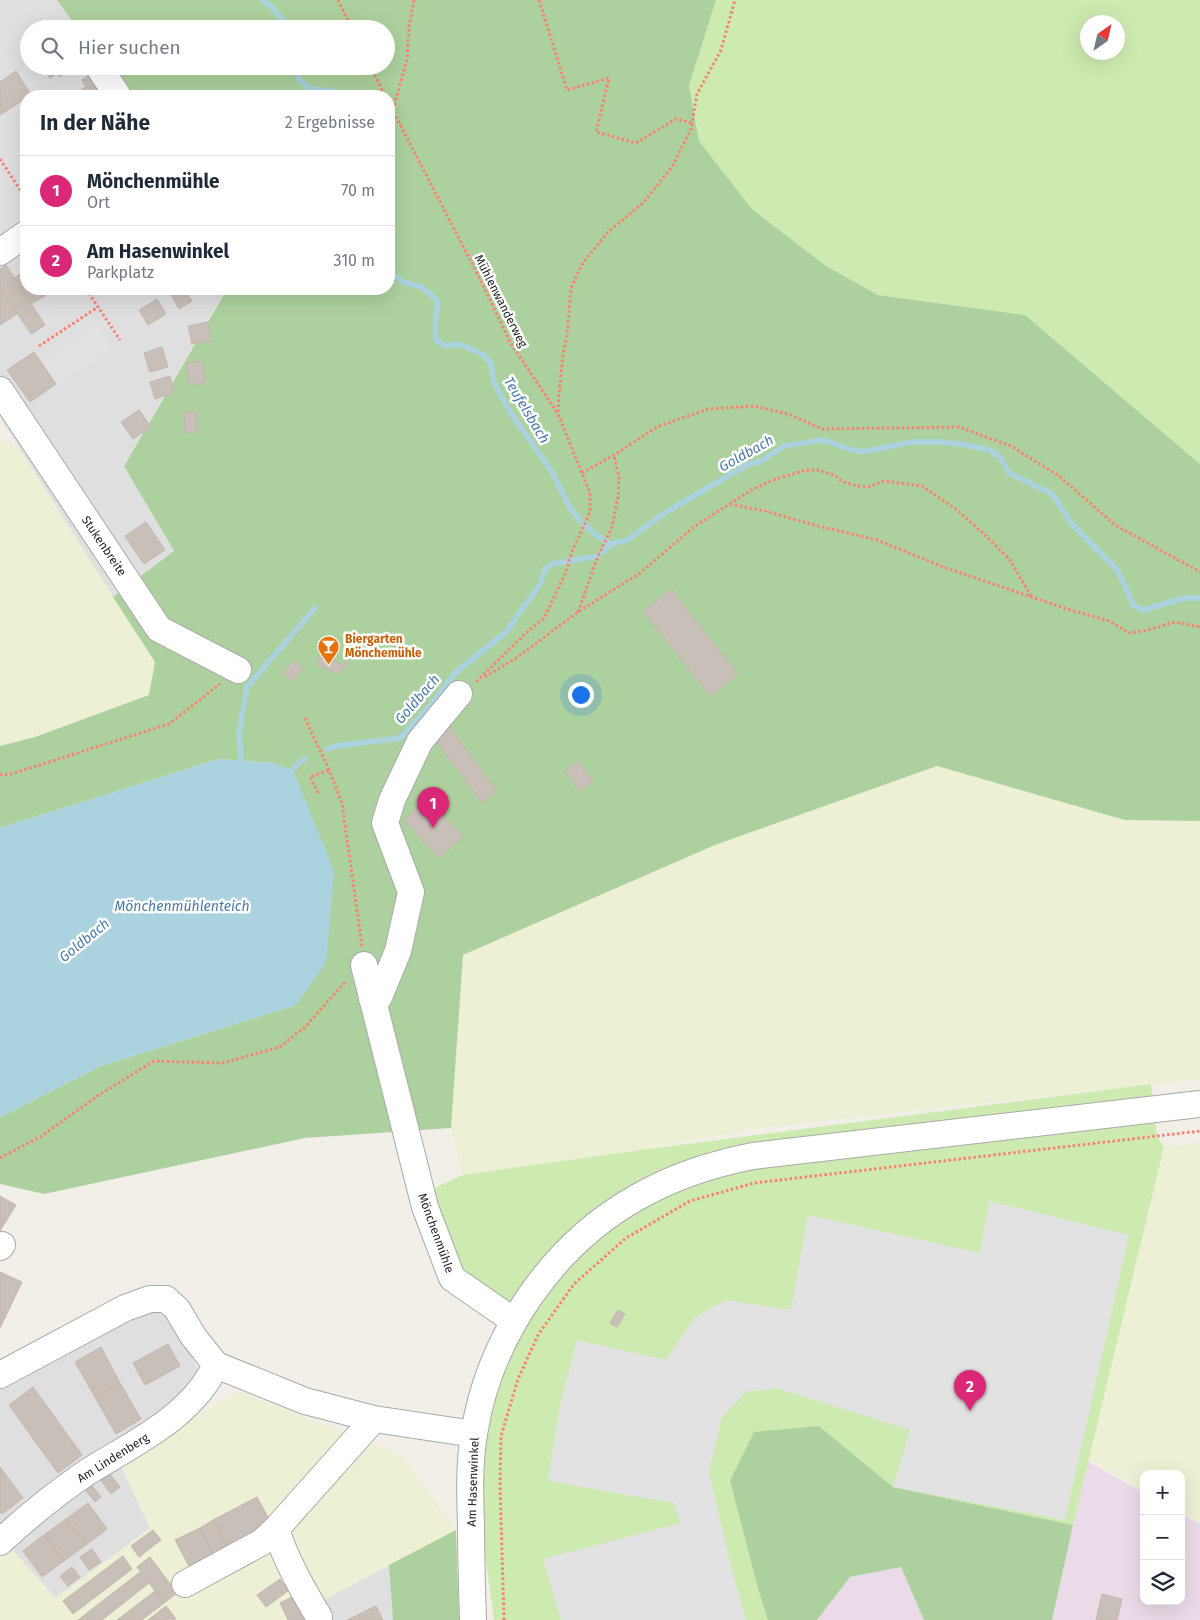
<!DOCTYPE html>
<html lang="de">
<head>
<meta charset="utf-8">
<style>
  body { margin:0; font-family:"Fira Sans",sans-serif; background:#f2f2f3; color:#1f2937 }
  .controls { position:absolute; right:15px; bottom:15px; display:grid; overflow:hidden; border-radius:10px; box-shadow:0 5px 20px #0002 }
  .controls button { width:45px; height:45px; display:grid; place-items:center; padding:0; border:0; border-bottom:1px solid #e0e1e3; background:#fff; color:#1f2937; font:25px sans-serif }
  .compass { position:absolute; left:1080px; top:15px; width:45px; height:45px; border-radius:50%; background:#fff; box-shadow:0 5px 20px #0002; rotate:34deg }
  .you { position:absolute; left:580px; top:694px; width:18px; height:18px; margin:-12px; border:4px solid #fff; border-radius:50%; background:#1a73e8; box-shadow:0 0 0 8px #1a73e833 }
  .badge { display:grid; place-items:center; width:32px; height:32px; border-radius:50%; background:#db2777; color:#fff; font-size:16px; font-weight:700 }
  .pin { position:absolute; translate:-50% -41px; filter:drop-shadow(0 1px 2px #0008) }
  .pin::after { content:''; position:absolute; top:26px; width:18px; height:15px; background:inherit; clip-path:polygon(0 0,100% 0,50% 100%) }
  .list { margin:0; padding:0; list-style:none }
  h2 { display:flex; justify-content:space-between; align-items:center; height:65px; margin:0; padding:0 20px; font-size:21px }
  h2 small { font-size:16px; font-weight:400; color:#747a83 }
  .list li { display:grid; grid-template-columns:32px 1fr auto; gap:15px; align-items:center; box-sizing:border-box; height:70px; padding:0 20px; border-top:1px solid #e0e1e3 }
  .list b { display:block; font-size:19px; white-space:nowrap }
  .list p { margin:0; font-size:16px; white-space:nowrap; color:#747a83 }
  .list em { font-size:16px; font-style:normal; color:#747a83 }
  .icon { flex:none; width:28px; height:28px; fill:none; stroke:currentColor; stroke-width:2; stroke-linecap:round; stroke-linejoin:round }
  .map { position:relative; flex:none; width:1200px; height:1620px; overflow:hidden }
  .search { position:absolute; background:#fff; box-shadow:0 5px 20px #0002; left:20px; top:20px; width:375px; height:55px; display:flex; align-items:center; gap:12px; box-sizing:border-box; padding:0 18px; border-radius:28px; color:#747a83; font-size:19px }
  .panel { position:absolute; background:#fff; box-shadow:0 5px 20px #0002; left:20px; top:90px; width:375px; height:205px; border-radius:20px }
  .map>svg:first-child { display:block }
</style>
</head>
<body>
<div class="map">
<svg width="1200" height="1620" viewBox="0 0 1200 1620">
  <rect width="100%" height="100%" fill="#f2efe9"/>
  <!-- residential -->
  <path fill="#e0dfdf" d="M0,0H57L78,29H29V66H105L126,96H26V289H226L124,465L174,552L113,597L0,417Z
    M148,1307L173,1321L200,1373L120,1464L150,1528L56,1598L3,1540L0,1542V1384Z
    M389,1565L393,1620H286Z"/>
  <!-- industrial -->
  <path fill="#ebdbe8" d="M1087,1461L1144,1493V1601H1181V1514L1200,1524V1620H1052Z
    M901,1567L924,1620H817L850,1577Z"/>
  <!-- farmland -->
  <path fill="#eef0d5" d="M0,441L18,447L155,662L149,695L35,737L0,746Z
    M937,766L1125,820L1200,821V1079L760,1128L648,1149L462,1175L451,1128L463,955L715,845Z
    M1200,1143V1523L1181,1512V1474H1144V1491L1089,1459L1164,1147Z
    M238,1391L402,1455L456,1530L286,1620H0V1542L3,1540L56,1598L150,1528L120,1464Z"/>
  <!-- grass -->
  <path fill="#cdebb0" fill-rule="evenodd" d="M714,0H1200V464L1025,315L878,295L826,266L752,209L699,141L689,85ZM1088,22H1118V52H1088Z
    M1151,1084L1157,1136L1164,1147L1073,1525L893,1487L819,1426L730,1481L758,1589L768,1620H494L480,1518L484,1437L494,1393L528,1318L459,1272L430,1190L462,1175L648,1149Z"/>
  <!-- forest -->
  <path fill="#add19e" d="M57,0H716L689,85L699,141L752,209L826,266L878,295L1025,315L1200,464V821L1125,820L937,766L715,845L463,955L451,1128L305,1138L44,1194L0,1184V1117L101,1066L296,1005L274,763L219,759L0,828V746L35,737L149,695L155,662L113,597L174,551L124,466L227,289H389V96H126L105,66H386V29H78Z
    M819,1426L893,1487L1073,1525L1052,1620H924L901,1567L850,1577L817,1620H768L758,1589L730,1481L754,1432Z
    M456,1530L459,1620H393L389,1565Z"/>
  <!-- parking -->
  <path fill="#e2e2e2" d="M97,327L111,347L56,384L43,363Z
    M989,1201L1129,1235L1065,1520L893,1487L910,1430L777,1388L746,1392L722,1417L709,1473L731,1566L746,1620H561L543,1559L681,1523L673,1503L548,1481L560,1405L577,1340L666,1360L695,1317L726,1300L791,1310L808,1215L980,1253Z"/>
  <!-- water -->
  <path fill="#aad3df" d="M219,759L274,763L293,770L334,871L326,963L296,1005L101,1066L0,1117V828Z"/>
  <g fill="none" stroke-linecap="round" stroke-linejoin="round">
    <!-- stream -->
    <path stroke="#aad3df" stroke-width="5.5" d="M262,0L273,8L290,29
      M298,66L299,80L310,89L333,91L341,96
      M389,271L403,282L422,287L438,301L435,326L436,340L445,346L460,344L484,355L491,364L494,383L510,412L552,472L570,508L580,520L595,534L611,544
      M327,749L336,746L400,738L430,706L456,672L506,632L540,584L545,569L552,564L598,556L611,544L627,540L668,511L747,465L761,461L784,446L823,440L855,451H868L911,442H940L961,444L990,450L1000,457L1009,473L1051,493L1058,502L1070,522L1118,571L1134,606L1144,610L1184,598H1200
      M241,759L239,732L247,687L315,608
      M289,774L299,762L305,759"/>
  </g>
  <!-- building -->
  <path fill="#c7bfb8" stroke="#c4b6ab" d="M42,66H67L62,70L65,73L60,77L58,73L50,78Z
    M16,71L31,95L26,96V98L0,115V82Z
    M96,71L113,96H93L90,91L86,94L82,89L86,87L82,80Z
    M6,265L45,325L31,334L0,287V269Z
    M26,270V289H56L31,304L14,278Z
    M0,287L17,314L0,325Z
    M173,289H184L192,301L179,309L169,291Z
    M157,299L166,314L148,325L139,310Z
    M208,322L211,341L192,344L188,326Z
    M162,347L168,367L150,372L144,353Z
    M34,352L56,384L30,402L7,370Z
    M202,361L205,383L189,385L186,363Z
    M170,376L174,393L155,399L150,382Z
    M139,410L151,427L133,439L121,422Z
    M196,411L198,432L185,433L184,412Z
    M146,522L165,550L144,564L125,536Z
    M671,589L738,674L710,696L643,611Z
    M320,655L344,665L345,661L350,662L347,668L343,667L340,674L316,665Z
    M293,660L303,668L293,681L283,673Z
    M448,725L497,791L482,803L433,737Z
    M578,761L593,781L580,791L565,771Z
    M428,798L463,836L439,858L404,820Z
    M0,1196L16,1205L0,1231Z
    M0,1272L22,1282L0,1328Z
    M618,1310L625,1314L617,1327L610,1323Z
    M168,1344L180,1366L145,1385L133,1363Z
    M101,1347L120,1383L95,1397L75,1362Z
    M120,1383L141,1419L116,1434L95,1397Z
    M33,1387L82,1455L58,1473L9,1405Z
    M0,1467L23,1498L2,1514L0,1512Z
    M109,1473L120,1487L111,1494L100,1479Z
    M92,1486L101,1497L95,1502L86,1491Z
    M257,1497L271,1523L227,1546L213,1520Z
    M88,1503L107,1529L86,1545L66,1519Z
    M66,1519L86,1545L64,1561L44,1535Z
    M213,1520L227,1546L213,1554L200,1528Z
    M200,1528L213,1554L189,1566L175,1540Z
    M153,1530L161,1540L139,1557L131,1546Z
    M44,1535L64,1561L42,1577L23,1551Z
    M92,1549L101,1562L89,1570L80,1557Z
    M123,1556L132,1569L73,1614L63,1601Z
    M150,1557L177,1593L164,1603L137,1567Z
    M72,1567L80,1577L68,1586L60,1576Z
    M140,1572L149,1583L102,1620H78Z
    M280,1579L288,1591L266,1607L257,1595Z
    M155,1591L164,1603L142,1620H117Z
    M1102,1594L1122,1599L1117,1620H1096Z
    M294,1596L306,1620H288L280,1603Z
    M166,1606L176,1619L148,1620Z
    M376,1606L383,1620H347Z"/>
  <g fill="none" stroke-linecap="round" stroke-linejoin="round">
    <defs>
      <path id="minor" d="M98,66L118,96
        M0,252L26,234
        M0,390L159,629L238,670
        M364,965L425,1207L452,1278L514,1321
        M372,999L379,997L398,951L411,892L385,823L392,800L420,741L459,694
        M0,1247L2,1245
        M0,1375L125,1308L150,1299H166L177,1309L193,1336L216,1365L305,1401L374,1419L474,1434
        M0,1542C27,1517 55,1494 86,1473C133,1443 191,1418 216,1365
        M185,1584L262,1542L276,1529
        M319,1617C302,1588 286,1561 276,1529L374,1419
        M473,1620C472,1588 471,1557 471,1525C470,1495 469,1464 474,1434C489,1338 551,1246 636,1198C672,1177 712,1164 753,1156L1200,1104"/>
    </defs>
    <!-- minor casing -->
    <use href="#minor" stroke="#a9a9a9" stroke-width="28"/>
    <!-- path -->
    <path stroke="#fa8072" stroke-width="3" stroke-dasharray="2.5 2.5" stroke-linecap="butt" d="M338,0L352,29
      M539,0L567,90L609,78L596,132L636,143L676,119L692,123
      M370,66L385,96
      M389,103L480,279L510,342L558,414L590,493V512L573,549L565,574L544,618L526,633L475,683
      M393,110L407,59L409,27L414,0
      M0,159L26,199
      M86,289L120,340
      M39,346L98,307
      M558,412L559,394L563,355L567,335L571,288L582,264L608,232L643,203L672,167L691,129L697,94L721,50L735,0
      M582,473L614,455L657,427L708,409L754,406L791,415L822,429L959,427L1011,446L1059,476L1115,525L1200,572
      M730,504L765,511L814,525L877,540L946,568L1067,609L1109,621L1130,633L1148,630L1175,622L1200,627
      M578,612L598,556L612,527L618,497L619,478L614,455
      M485,677L518,657L578,612L640,573L695,526L753,489L776,479L806,470H818L834,475L843,482L858,486L869,487L884,481L922,486L957,510L983,533L1010,560L1031,596
      M305,718L329,770L342,803L362,946
      M0,775L11,774L169,724L220,684
      M318,793L310,777L329,770
      M0,1158L40,1137L99,1095L154,1061L223,1063L280,1047L306,1026L346,981
      M504,1620L500,1486L501,1436L518,1379L538,1335L574,1284L626,1238L690,1201L754,1183L1200,1131"/>
    <!-- minor -->
    <use href="#minor" stroke="#fff" stroke-width="26"/>
  </g>
  <!-- icons -->
  <defs>
    <symbol id="bar-pin" viewBox="-11 -11 22 30"><path d="M0 17L-7.5 6A9.5 9.5 0 1 1 7.5 6Z" fill="#e8710a" stroke="#fff"/><path d="M-6-5H6L.8 .8V4.5H3.5V6h-7V4.5H-.8V.8Z" fill="#fff"/></symbol>
  </defs>
  <g fill-rule="evenodd">
    <use href="#bar-pin" x="316" y="634" width="25" height="34"/>
  </g>
  <g text-anchor="middle" stroke-width="5" stroke-linejoin="round" paint-order="stroke">
    <!-- street labels -->
    <g font-size="12" fill="#222" stroke="#fff">
      <text transform="translate(501 301) rotate(63)" y="4">Mühlenwanderweg</text>
      <text transform="translate(104 546) rotate(56)" y="4">Stukenbreite</text>
      <text transform="translate(436 1233) rotate(70)" y="4">Mönchenmühle</text>
      <text transform="translate(113 1458) rotate(-32)" y="4">Am Lindenberg</text>
      <text transform="translate(473 1482) rotate(-88)" y="4">Am Hasenwinkel</text>
    </g>
    <!-- food labels -->
    <g font-size="12" font-weight="bold" fill="#c56008" stroke="#fff" text-anchor="start">
      <text x="345" y="643">Biergarten<tspan x="345" dy="14">Mönchemühle</tspan></text>
    </g>
    <!-- water labels -->
    <g font-size="14" font-style="italic" fill="#4a7aab" stroke="#fff">
      <text transform="translate(527 410) rotate(59)" y="5">Teufelsbach</text>
      <text transform="translate(746 453) rotate(-29)" y="5">Goldbach</text>
      <text transform="translate(417 699) rotate(-49)" y="5">Goldbach</text>
      <text x="182" y="911">Mönchenmühlenteich</text>
      <text transform="translate(84 940) rotate(-39)" y="5">Goldbach</text>
    </g>
  </g>
</svg>
<div class="controls">
<button>+</button>
<button>−</button>
<button><svg class="icon" aria-label="layers" viewBox="0 0 24 24"><path d="M12 4l9 5-9 5-9-5zM3 14l9 5 9-5"/></svg></button>
</div>
<svg class="compass" viewBox="-18 -18 36 36"><path d="M0-13l5 13h-10z" fill="#e53935"/><path d="M0 13l5-13h-10z" fill="#747a83"/></svg>
<div class="you"></div>
<div class="pin badge" style="left:433px;top:828px">1</div>
<div class="pin badge" style="left:970px;top:1411px">2</div>
<div class="search"><svg class="icon" aria-label="search" viewBox="0 0 24 24"><circle cx="10" cy="10" r="6"/><path d="M15 15l6 6"/></svg>Hier suchen</div>
<section class="panel">
<h2>In der Nähe<small>2 Ergebnisse</small></h2>
<ul class="list">
<li><span class="badge">1</span><div><b>Mönchenmühle</b><p>Ort</p></div><em>70 m</em></li>
<li><span class="badge">2</span><div><b>Am Hasenwinkel</b><p>Parkplatz</p></div><em>310 m</em></li>
</ul>
</section>
</div>
</body>
</html>
